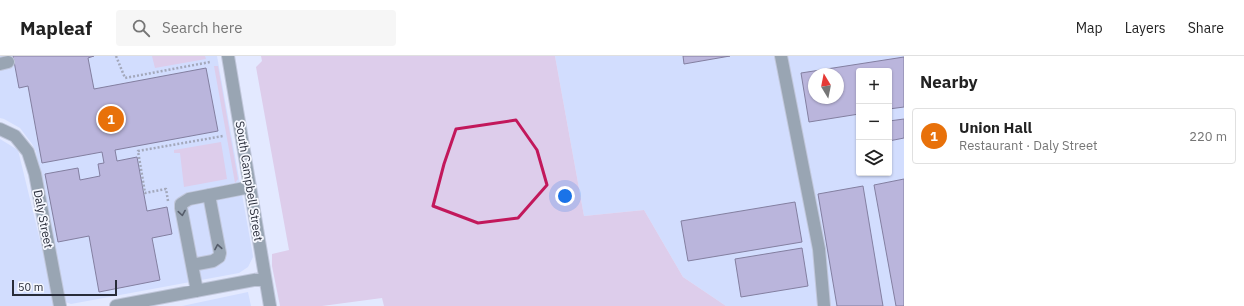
<!DOCTYPE html>
<html lang="en">
<head>
<meta charset="utf-8">
<style>
  body { margin:0; font-family:"IBM Plex Sans",sans-serif; background:#f6f6f6; color:#222 }
  .controls { position:absolute; right:12px; top:12px; display:grid; overflow:hidden; border-radius:4px; box-shadow:0 1px 3px #0004 }
  .controls button { width:36px; height:36px; display:grid; place-items:center; padding:0; border:0; border-bottom:1px solid #e0e0e0; background:#fff; color:#222; font:20px sans-serif }
  .compass { position:absolute; left:808px; top:12px; width:36px; height:36px; border-radius:50%; background:#fff; box-shadow:0 1px 3px #0004; rotate:350deg }
  .scale { position:absolute; left:12px; bottom:10px; width:105px; box-sizing:border-box; padding-left:4px; border:2px solid #282c39; border-top:0; font-size:11px; line-height:14px; white-space:nowrap; color:#282c39; -webkit-text-stroke:3px #f5f7fe; paint-order:stroke }
  .you { position:absolute; left:565px; top:140px; width:14px; height:14px; margin:-10px; border:3px solid #fff; border-radius:50%; background:#1a73e8; box-shadow:0 0 0 6px #1a73e833 }
  .badge { display:grid; place-items:center; width:26px; height:26px; border-radius:50%; background:#b62757; color:#fff; font-size:13px; font-weight:700 }
  .pin { position:absolute; translate:-50% -50%; border:2px solid #fff; box-shadow:0 1px 4px #0006 }
  .list { margin:0; padding:0; list-style:none }
  h2 { display:flex; justify-content:space-between; align-items:center; height:52px; margin:0; padding:0 16px; font-size:17px }
  h2 small { font-size:13px; font-weight:400; color:#767676 }
  .list li { display:grid; grid-template-columns:26px 1fr auto; gap:12px; align-items:center; box-sizing:border-box; height:56px; margin:0 8px 8px; padding:0 8px; border:1px solid #e0e0e0; border-radius:4px }
  .list b { display:block; font-size:15px; white-space:nowrap }
  .list p { margin:0; font-size:13px; white-space:nowrap; color:#767676 }
  .list em { font-size:13px; font-style:normal; color:#767676 }
  .icon { flex:none; width:22px; height:22px; fill:none; stroke:currentColor; stroke-width:2; stroke-linecap:round; stroke-linejoin:round }
  .map { position:relative; flex:none; width:904px; height:250px; overflow:hidden }
  header { display:flex; align-items:center; gap:24px; box-sizing:border-box; height:56px; padding:0 20px; background:#fff; border-bottom:1px solid #e0e0e0 }
  header strong { font-size:19px }
  nav { display:flex; gap:22px; margin-inline-start:auto; font-size:14px }
  .search { width:280px; height:36px; background:#f6f6f6; display:flex; align-items:center; gap:10px; box-sizing:border-box; padding:0 14px; border-radius:4px; color:#767676; font-size:15px }
  main { display:flex }
  aside { flex:1; background:#fff }
  .map>svg:first-child { display:block }
</style>
</head>
<body>
<header>
<strong>Mapleaf</strong>
<div class="search"><svg class="icon" aria-label="search" viewBox="0 0 24 24"><circle cx="10" cy="10" r="6"/><path d="M15 15l6 6"/></svg>Search here</div>
<nav><a>Map</a><a>Layers</a><a>Share</a></nav>
</header>
<main>
<div class="map">
<svg width="904" height="250" viewBox="0 0 904 250">
  <rect width="100%" height="100%" fill="#e3e9ff"/>
  <!-- built -->
  <path fill="#d2ddfe" fill-rule="evenodd" d="M0,0H217L252,194L253,201L248,211L239,217L71,248L63,245L60,240L36,96L32,88L20,72L4,63L0,62Z
    M555,0H904V250H726L683,221L644,154L584,160ZM859,15H889V117H859ZM814,18H838V42H814Z
    M0,83L18,94L56,250H0Z
    M248,236L251,250H182Z"/>
  <!-- green -->
  <path fill="#ddcdeb" d="M152,0H205L206,3L155,12Z
    M261,0H555L584,160L644,154L683,221L726,250H384L382,242L322,250H280L272,210V198L289,194L256,11L262,5Z
    M214,10H218L238,123L235,127Z
    M221,86L227,123L184,131L180,97H174V94Z"/>
  <!-- building -->
  <path fill="#bab5dc" stroke="#837fa0" fill-rule="evenodd" d="M13,0H94L88,2L94,33L206,12L218,75L115,94L117,105L137,101L147,155L167,151L172,178L152,182L160,224L99,236L89,180L58,186L45,118L78,112L80,124L100,120L98,108L104,107L102,96L42,107L28,30L19,32Z
    M683,0H730L684,8Z
    M904,1V51L889,53V15H859V58L809,66L801,17ZM814,18H838V42H814Z
    M904,63V82L889,85V65Z
    M904,123V250H896L874,129Z
    M863,130L883,250H837L818,138Z
    M795,146L802,186L688,205L681,165Z
    M802,192L808,230L741,241L735,203Z"/>
  <g fill="none" stroke-linecap="round" stroke-linejoin="round">
    <defs>
      <path id="minor" d="M228,0L270,250
        M781,0L819,193L824,250
        M0,8L8,6
        M0,73L15,80L28,96L35,118L60,250
        M192,209L213,205L219,201L220,197L209,139
        M197,235L181,152V148L189,143L250,131
        M116,250L265,222"/>
    </defs>
    <!-- minor casing -->
    <use href="#minor" stroke="#c1c7db" stroke-width="14"/>
    <!-- path -->
    <path stroke="#a3a8bb" stroke-width="2.5" stroke-dasharray="2 2" stroke-linecap="butt" d="M116,0L125,22L210,6
      M168,145L166,133L145,137L138,95L223,80"/>
    <!-- minor -->
    <use href="#minor" stroke="#99a5b3" stroke-width="12"/>
  </g>
  <!-- one-way arrows -->
  <defs><path id="oneway-chevron" d="M-2-3.5L2.5 0L-2 3.5" fill="none" stroke-width="1.6" stroke-linecap="round" stroke-linejoin="round"/></defs>
  <g stroke="#555c6a">
    <use href="#oneway-chevron" transform="translate(182 157) rotate(81)"/>
    <use href="#oneway-chevron" transform="translate(218 191) rotate(-100)"/>
  </g>
  <!-- marked area -->
  <path fill="none" stroke="#c2185b" stroke-width="3" stroke-linejoin="round" d="M516,64L537,94L547,129L518,162L478,167L433,150L444,108L456,73Z"/>
  <g text-anchor="middle" stroke-width="3.5" stroke-linejoin="round" paint-order="stroke">
    <!-- street labels -->
    <g font-size="12" fill="#282c39" stroke="#f5f7fe">
      <text transform="translate(249 125) rotate(81)" y="4">South Campbell Street</text>
      <text transform="translate(43 163) rotate(79)" y="4">Daly Street</text>
    </g>
  </g>
</svg>
<div class="controls">
<button>+</button>
<button>−</button>
<button><svg class="icon" aria-label="layers" viewBox="0 0 24 24"><path d="M12 4l9 5-9 5-9-5zM3 14l9 5 9-5"/></svg></button>
</div>
<svg class="compass" viewBox="-18 -18 36 36"><path d="M0-13l5 13h-10z" fill="#e53935"/><path d="M0 13l5-13h-10z" fill="#767676"/></svg>
<div class="scale">50 m</div>
<div class="you"></div>
<div class="pin badge" style="left:111px;top:63px;background:#e8710a">1</div>
</div>
<aside>
<h2>Nearby<small></small></h2>
<ul class="list">
<li><span class="badge" style="background:#e8710a">1</span><div><b>Union Hall</b><p>Restaurant · Daly Street</p></div><em>220 m</em></li>
</ul>
</aside>
</main>
</body>
</html>
